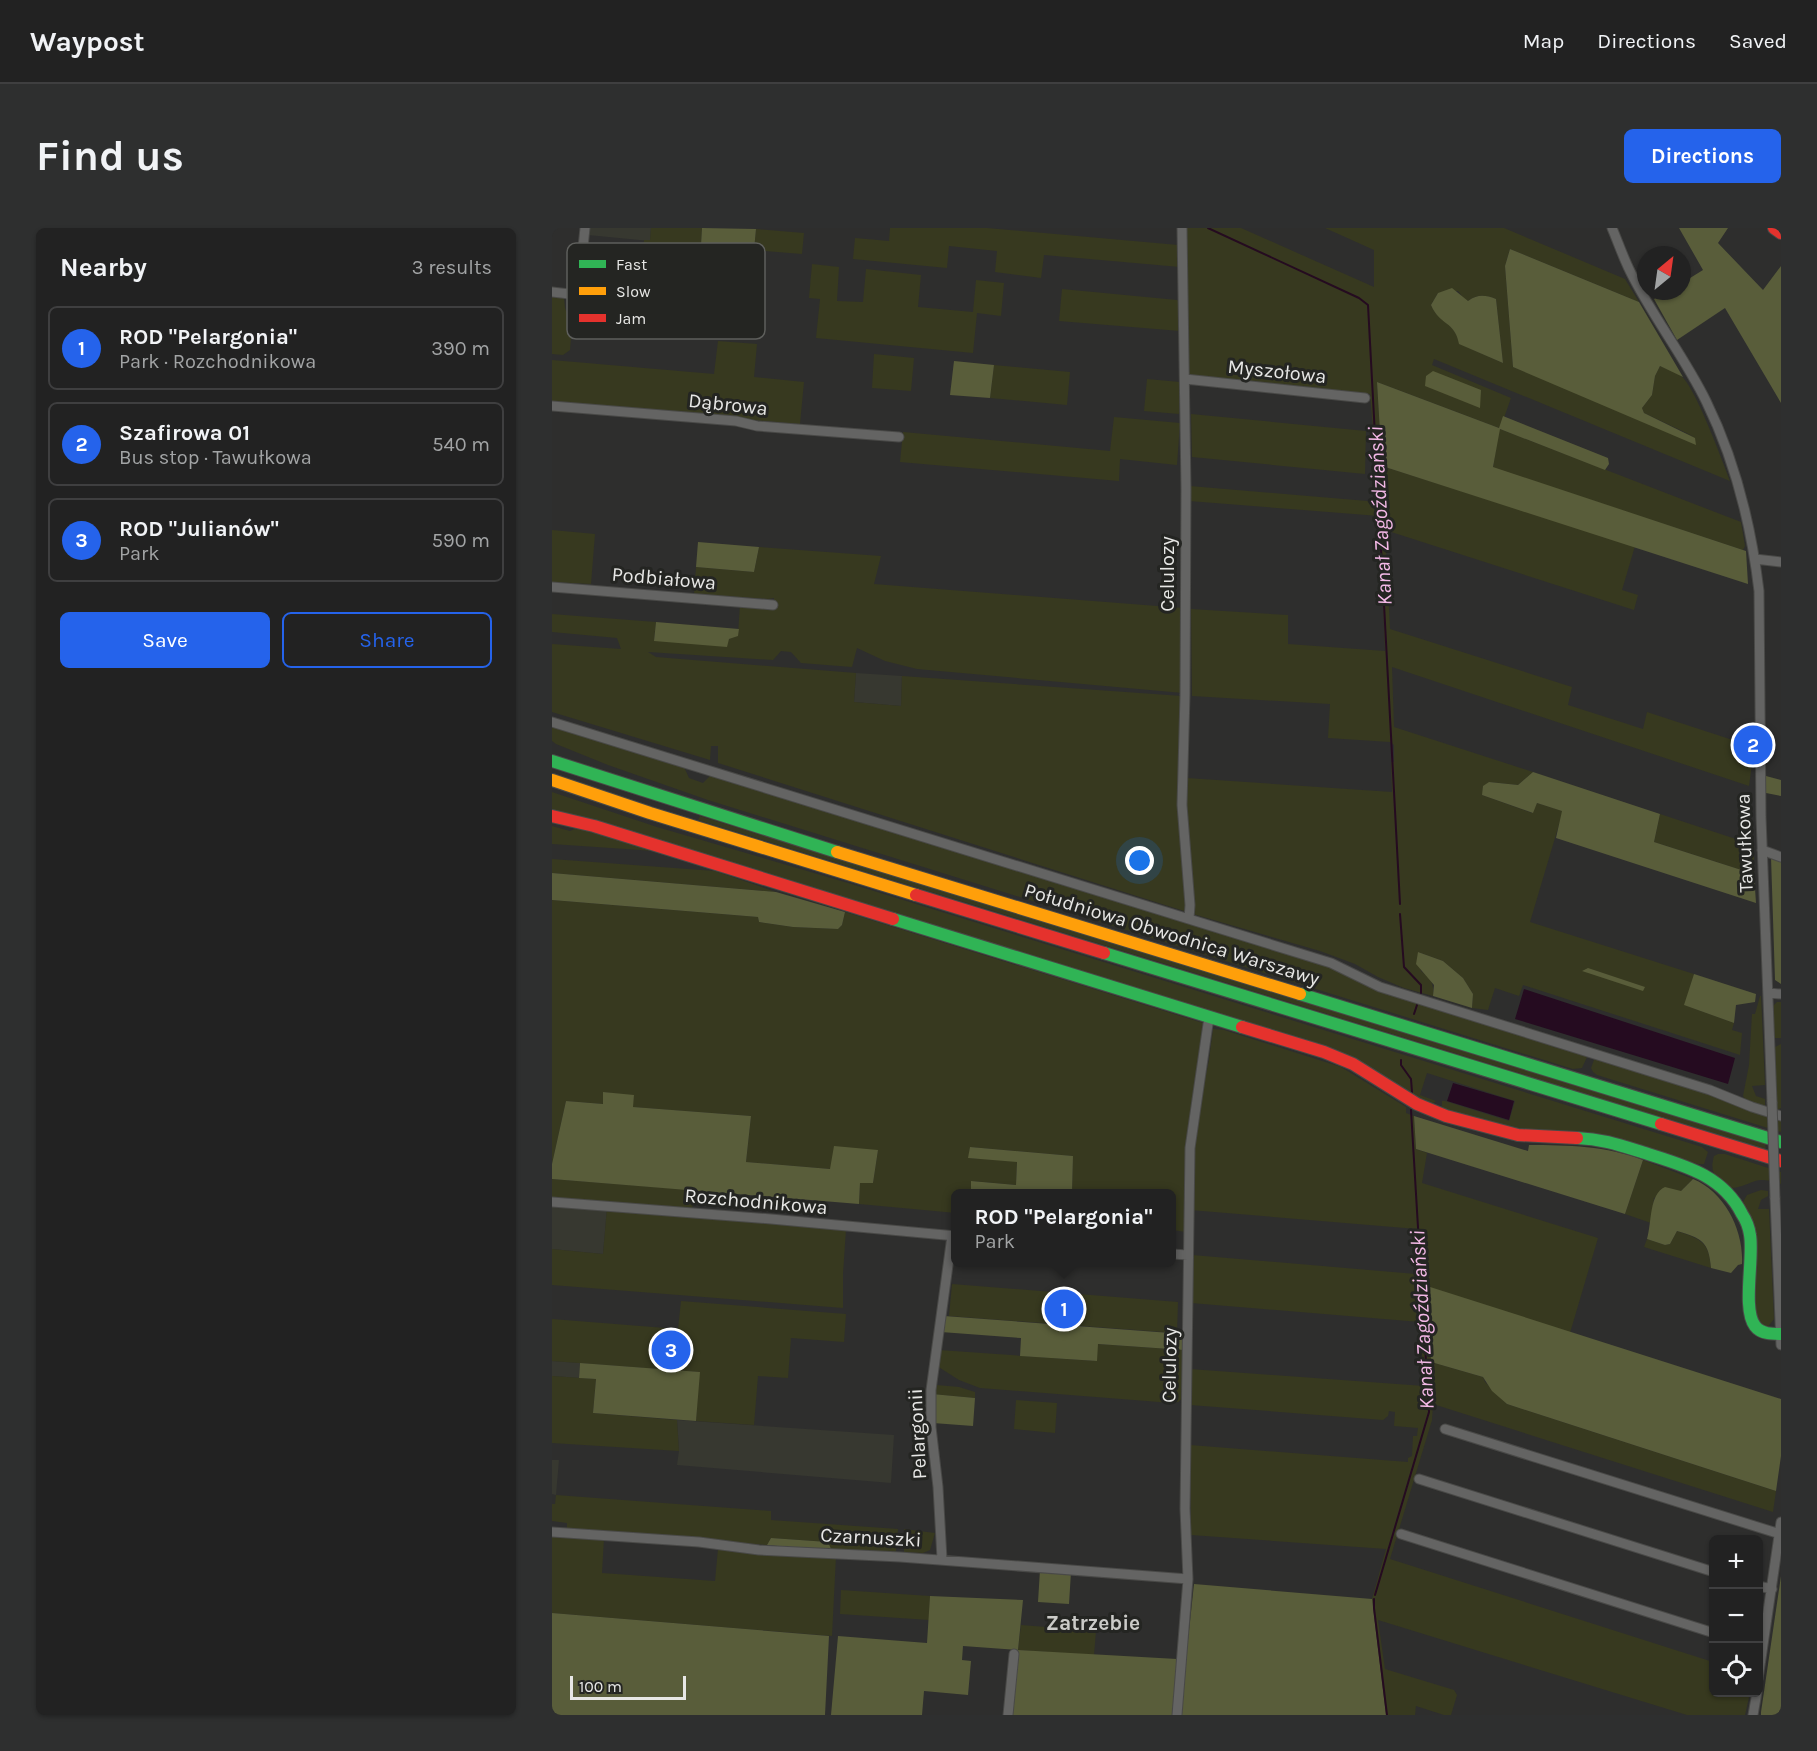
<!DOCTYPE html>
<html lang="en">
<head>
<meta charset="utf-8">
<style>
  body { margin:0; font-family:Karla,sans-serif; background:#2e2f2f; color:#f1f3f6 }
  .controls { position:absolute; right:18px; bottom:18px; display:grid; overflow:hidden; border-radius:9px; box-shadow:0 2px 4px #0004 }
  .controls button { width:54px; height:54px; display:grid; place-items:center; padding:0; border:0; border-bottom:2px solid #3f3f40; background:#222; color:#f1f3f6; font:30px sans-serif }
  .compass { position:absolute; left:1085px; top:18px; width:54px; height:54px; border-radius:50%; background:#222; box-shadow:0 2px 4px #0004; rotate:29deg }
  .scale { position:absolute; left:18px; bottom:15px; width:116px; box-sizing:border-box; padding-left:6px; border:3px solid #e7e7e5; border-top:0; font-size:16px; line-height:21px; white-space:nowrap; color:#e7e7e5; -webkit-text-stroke:4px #242522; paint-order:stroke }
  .you { position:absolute; left:588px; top:633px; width:21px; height:21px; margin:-15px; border:4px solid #fff; border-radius:50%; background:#1a73e8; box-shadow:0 0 0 9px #1a73e833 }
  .badge { display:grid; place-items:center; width:39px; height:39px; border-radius:50%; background:#2563eb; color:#fff; font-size:20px; font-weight:700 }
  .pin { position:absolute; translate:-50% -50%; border:3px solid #fff; box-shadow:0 2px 6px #0006 }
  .popup { position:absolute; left:399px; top:961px; width:225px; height:78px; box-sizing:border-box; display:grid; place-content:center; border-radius:9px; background:#222; filter:drop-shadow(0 2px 4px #0005); font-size:20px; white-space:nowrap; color:#a2a4a5 }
  .popup b { font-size:22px; color:#f1f3f6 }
  .popup::after { content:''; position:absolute; left:50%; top:100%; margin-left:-12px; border:12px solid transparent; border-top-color:#222 }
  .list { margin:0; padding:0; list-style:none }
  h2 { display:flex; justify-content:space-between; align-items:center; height:78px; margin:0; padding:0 24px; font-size:26px }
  h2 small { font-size:20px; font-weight:400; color:#a2a4a5 }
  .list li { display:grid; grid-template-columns:39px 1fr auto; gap:18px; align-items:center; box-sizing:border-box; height:84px; margin:0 12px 12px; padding:0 12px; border:2px solid #3f3f40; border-radius:9px }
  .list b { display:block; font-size:22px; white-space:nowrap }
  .list p { margin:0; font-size:20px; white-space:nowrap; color:#a2a4a5 }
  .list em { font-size:20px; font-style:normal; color:#a2a4a5 }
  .actions { display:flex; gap:12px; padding:18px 24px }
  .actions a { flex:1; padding:14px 0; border:2px solid #2563eb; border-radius:9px; text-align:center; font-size:21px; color:#2563eb }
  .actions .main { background:#2563eb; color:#fff }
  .icon { flex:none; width:33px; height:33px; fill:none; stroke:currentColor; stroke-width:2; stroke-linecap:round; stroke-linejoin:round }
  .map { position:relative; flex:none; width:1229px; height:1487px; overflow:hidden; border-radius:9px }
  header { display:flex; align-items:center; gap:36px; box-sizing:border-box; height:84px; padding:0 30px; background:#222; border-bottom:2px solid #3f3f40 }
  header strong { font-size:28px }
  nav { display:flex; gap:33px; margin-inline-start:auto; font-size:21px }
  .intro { display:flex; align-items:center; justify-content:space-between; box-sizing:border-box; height:144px; padding:0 36px }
  h1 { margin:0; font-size:42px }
  .button { padding:15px 27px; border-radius:9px; background:#2563eb; color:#fff; font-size:21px; font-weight:700 }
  main { display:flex; gap:36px; padding:0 36px }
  aside { flex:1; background:#222; border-radius:9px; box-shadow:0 2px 4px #0004 }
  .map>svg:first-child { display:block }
</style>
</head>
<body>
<header>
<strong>Waypost</strong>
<nav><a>Map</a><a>Directions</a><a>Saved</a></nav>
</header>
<div class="intro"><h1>Find us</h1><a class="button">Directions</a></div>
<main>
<aside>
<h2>Nearby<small>3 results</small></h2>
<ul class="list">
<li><span class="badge">1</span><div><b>ROD &quot;Pelargonia&quot;</b><p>Park · Rozchodnikowa</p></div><em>390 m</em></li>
<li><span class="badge">2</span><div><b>Szafirowa 01</b><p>Bus stop · Tawułkowa</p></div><em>540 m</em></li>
<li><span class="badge">3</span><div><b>ROD &quot;Julianów&quot;</b><p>Park</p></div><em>590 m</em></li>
</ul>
<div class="actions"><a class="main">Save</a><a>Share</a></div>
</aside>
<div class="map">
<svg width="1229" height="1487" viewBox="0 0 1229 1487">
  <rect width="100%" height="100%" fill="#2e2e2d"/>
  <!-- built -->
  <path fill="#373830" d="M37,0H99L98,13L36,7Z
    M304,445L350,448L349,478L302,474Z
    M0,976L55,980L51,1026L0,1021Z
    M0,1133L28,1135L27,1150L0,1148Z
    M125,1192L342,1207L339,1255L125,1237L127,1223Z
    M0,1232H7L4,1267L0,1266Z"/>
  <!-- green -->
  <path fill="#37391f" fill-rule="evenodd" d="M99,0H150L148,38L158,39L163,28L206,31L203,65L145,60L147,38L90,32L92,12H98Z
    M338,0H435L626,17L628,39L492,27L489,50L443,44L445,23L397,18L395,40L301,31L303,10L337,13Z
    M634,0H689L822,59V22L773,0H952L1073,51L1087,74L958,21L953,38L961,139L1143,209L1092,185L1090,180L1100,167L1103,148L1108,138C1115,141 1123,143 1129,148C1143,158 1171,234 1178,253L882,131L880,137L959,170L948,201L1189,294L1193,318L1191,322L941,240L947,200L825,154L830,238L1083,318L1070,362L1086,367L1082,382L833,302L838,401L1020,459L1016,477L1091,501L1095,484L1199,518L1200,536L1197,558L840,439L842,499L981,544L966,557L937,554L930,567L980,585L985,575L1011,583L978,694L1142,746L1133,777L1182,795L1180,802L1190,805L1188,827L971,757L967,768L943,760L936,782L920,780L921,766L911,750L891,733L866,724L869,743C879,751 882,755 881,768L852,760L826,749L803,736L768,723L641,686L632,565L635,550L840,564L839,534H842V517L838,514L776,510L778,476L640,468L639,381L736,387V416L833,423L827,288L637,273L638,258L827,274L818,166L639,149L635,145ZM906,63L912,71L916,73C926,66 933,67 944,71L951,135L908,116C902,93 888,96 879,77L886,65Z
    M204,1L252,5L250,26L202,22Z
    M260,36L287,39L285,73L311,74L314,41L369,47L366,79L421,84L424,52L452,55L449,88L425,85L421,125L264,110L268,71L257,70Z
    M510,61L625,72L630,76L628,103L507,93Z
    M0,69L12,70L13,80L20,98L18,122L11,127L0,126Z
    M30,72L81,76L79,94L29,89Z
    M166,113L205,116L202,149L252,154L248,196L0,175V132L162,146Z
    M322,126L362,130L359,163L320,160Z
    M442,137L518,144L515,177L438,170Z
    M595,151L628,154L627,186L592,183Z
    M639,186L814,203L813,246L640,229Z
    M562,189L628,195L625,237L568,231L567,253L348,234L351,204L558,223Z
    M0,302L43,306L39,356L0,354Z
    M207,319L329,328L322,356L631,380V465L365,441L333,433L305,420L300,439L249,435L239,424L229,423L221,432L96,424L104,429L304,445L302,474L349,478L350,448L630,468L635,678L632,683L166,535V518H159L158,532L0,484V416L69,421L65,410L0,404V386L104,394L102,412L174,416L177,411L186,407L188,376L222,378V370L216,371L142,366L144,339L202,344Z
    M0,498L132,539L137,550L151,555L158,548H162L778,737L998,815L1001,819L1032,826L1035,829L1030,840L1021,841L156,572L56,537L4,516L0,513Z
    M0,564L105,599L296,655L1150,919L1156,924L1152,936H1146L1064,912L976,906L890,882V873H893L957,893L963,873L875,845L868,867L884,873L877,878L807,835L0,585Z
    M1108,586L1202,617V646L1102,614Z
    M148,588L1213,916L1214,921L146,592Z
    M0,598L18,603L25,600L103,623L0,616Z
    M0,631L163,643L224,664L0,645Z
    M0,672L206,689L207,694L241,699L286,701L290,697L293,684L651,795L645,857L635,922L634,1004L620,1002V966L520,965L521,928L418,919L417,930L465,933L464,957L420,953L419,965L404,966V985L307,976L308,955H321L326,922L278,941L194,934L199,888L80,879L82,868L51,864V876L14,873L0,936Z
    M1208,768H1209L1213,857L1200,858L1204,868L1213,871V881L1194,873L1191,868L1197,837L1200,786H1203Z
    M1225,774H1229V810H1222L1221,778Z
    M661,801L672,802L789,839L854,879V885L862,888L864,921L875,925L870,955L1046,1010L1018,1105L875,1059L879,1134L931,1149L933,1154L955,1176L1224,1263L1221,1284L881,1176L880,1192L838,1331L1161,1434L1162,1464L1198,1465L1193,1487H1135L826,1392L833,1441L902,1462L905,1467L899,1487H892L864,1478L863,1487H834L820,1371L834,1321L639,1307L638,1217L856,1234V1230L860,1228L861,1208H865L866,1200L842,1198L843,1184L837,1183L836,1188L831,1192L638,1177V1141L872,1158L868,1094L639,1075L640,1027L864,1046L865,1001L638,982L643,901L657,832Z
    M1229,816V880L1225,882L1223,819Z
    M1046,831L1174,871L1229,892V904L1045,847L1041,844L1039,840L1042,832Z
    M1166,926H1173L1229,944V956C1201,946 1203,957 1180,960C1164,951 1157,946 1162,928Z
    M1091,932L1141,951L1129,963H1124L1102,970L1099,995L1073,986Z
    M0,951L142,962L140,983L0,973Z
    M1209,962L1216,963V968L1209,972L1206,981H1217L1222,1091L1215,1100L1208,1096L1204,1085L1203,1019L1191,974L1195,967Z
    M55,980L294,1001L291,1046V1080L0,1057V1021L51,1026Z
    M1125,1003C1148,1011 1157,1013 1159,1040L1092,1019L1095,1011L1113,1017L1118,1016Z
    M400,1056L626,1074L625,1105L397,1088Z
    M129,1073L294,1086L292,1114L239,1110L236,1150L206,1148L202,1197L144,1193L147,1144L0,1133V1091L126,1101Z
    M545,1116L632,1122L631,1170L626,1174L620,1175L428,1160L407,1152L385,1138L387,1122L544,1133Z
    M0,1148L44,1151L41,1185L125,1192L127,1223L0,1215Z
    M384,1157L407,1159L423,1164V1170L380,1166Z
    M464,1172L505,1175L503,1205L462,1201Z
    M4,1267L219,1283V1292L346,1301L344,1323L343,1326L280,1323L276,1314L219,1310L215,1317L15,1302V1295L0,1293V1276H3Z
    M352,1301L383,1305L378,1322L371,1325L352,1324Z
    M0,1307L52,1310L50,1345L163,1353L166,1321L284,1328L280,1408L0,1385Z
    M289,1362L378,1368L377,1392L288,1386Z
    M469,1397L544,1403L542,1427L466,1422Z"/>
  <!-- forest -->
  <path fill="#595d3a" d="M150,0L204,1L202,22L149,17Z
    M1127,0H1176L1166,15L1211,62L1229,38V175L1173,80L1125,112L1102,71L1116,63H1130V55L1151,42Z
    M958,21L1087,74L1131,149L1108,138L1103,148L1100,167L1090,180L1092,185L1143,210L1144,217L961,139L953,38Z
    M900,60L916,73C926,66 933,67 944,71L951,135L907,116C903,93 888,98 879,77L886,65Z
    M402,133L442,137L438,170L398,167Z
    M881,143L929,162L928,180L873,158L874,148Z
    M825,154L947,200L951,188L1056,230L1057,236L1053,242L948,201L941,239L1194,323L1196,356L830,238Z
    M146,314L207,319L202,344L144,339Z
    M104,394L187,401L186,408L177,411L175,419L102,413Z
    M981,544L1108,586L1102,614L1202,646L1204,675L1004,610L1010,583L985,575L981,585L930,567L931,558L937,554L966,557Z
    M1214,548L1229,552V568L1214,565Z
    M1219,629L1229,632V756L1223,752Z
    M0,645L224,664L293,684L290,697L286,701L241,699L207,694L206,689L0,672Z
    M866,724L891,733L911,750L921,766L920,780L881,768L882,757L864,736Z
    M1036,740L1093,759L1091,763L1030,743Z
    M1142,746L1204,766L1203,774L1184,777L1182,795L1132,777Z
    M51,864L82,867L81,879L199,888L194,934L278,941L282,918L326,922L321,955H308L307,976L0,951V936L14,873L51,876Z
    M862,888L976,923L977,917C1015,917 1055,918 1091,932L1073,986L864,921Z
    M418,919L521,928L520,965H419V953L464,957L465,934L416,930Z
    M1141,951C1173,964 1192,1003 1190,1036L1186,1037L1179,1045L1159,1040C1157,1013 1149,1010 1125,1003L1118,1016L1113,1017L1095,1011C1100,994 1097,966 1113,959L1129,963Z
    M875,1058L1229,1171V1228L1224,1263L955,1176L940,1163L931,1149L879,1134Z
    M392,1088L632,1106V1122L546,1116L545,1133L468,1128L469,1110L389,1104Z
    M28,1135L148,1144L144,1193L41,1185L44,1151L27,1150Z
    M380,1166L423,1170L421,1198L381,1195Z
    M219,1310L276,1314L280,1323L215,1317Z
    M488,1342L519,1344L517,1376L486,1374Z
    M1229,1348V1487H1209V1484Z
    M642,1356L820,1371L834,1487H628Z
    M378,1368L471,1372L466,1422L625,1431L621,1487H460L466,1422L411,1418L410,1432L419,1433L416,1467L372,1463L370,1487H279L286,1408L375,1415Z
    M0,1385L277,1408L273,1487H0Z"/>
  <!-- water -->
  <path fill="#250b20" d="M972,761L1183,830L1176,856L963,791Z
    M901,855L962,873L957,892L895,873Z"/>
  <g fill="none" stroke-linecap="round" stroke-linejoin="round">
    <!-- stream -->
    <path stroke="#250b20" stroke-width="2" d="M656,0L807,70L816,77L848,676
      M848,686L852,739L869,757V765
      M862,786L865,777
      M849,832V837L859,851L860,864
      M823,1367L877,1184L859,882
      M822,1371V1380L835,1487"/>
    <defs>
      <path id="street" d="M630,0L634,261L633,467L630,577L638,677L637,691
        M1060,0C1066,14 1071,29 1078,43C1100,88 1132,128 1154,173C1184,234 1199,296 1207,363L1209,589L1220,874
        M0,64L26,67L33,0
        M633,151L813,170
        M0,178L184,193L205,198L347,209
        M1203,331L1229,334
        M0,359L221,377
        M0,494L753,727L779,735L828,759L1158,862L1200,879L1229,888
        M1210,622L1229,629
        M1216,765L1229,766
        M1223,970L1229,1117
        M0,974L219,991L404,1008
        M620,1026L636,1027
        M893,1201L1228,1306
        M867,1251L1162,1344
        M0,1304L147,1314L207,1322L348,1329L636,1351
        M849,1306L1162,1405
        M390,1331L386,1259L379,1199V1162L400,1008
        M1206,1358L1220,1361
        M1206,1451L1229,1294
        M456,1487L462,1426
        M625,1487L636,1351L633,1281L638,920L656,796L659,790
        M1201,1487L1205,1464"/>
      <path id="fast" d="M0,533L285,624
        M341,691L690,799
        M552,725L1109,896
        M748,766L1229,914
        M1025,910C1052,911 1070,918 1096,926C1134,938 1171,948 1190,986C1194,992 1197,1000 1198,1007C1202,1030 1190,1081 1203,1098C1209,1106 1220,1106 1229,1106"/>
      <path id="slow" d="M0,552L98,585L364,667
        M285,624L748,766"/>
      <path id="jam" d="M1222,0L1229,5
        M0,588L42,598L341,691
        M364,667L552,725
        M690,799L772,824L801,836L865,876L894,888L966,907L1025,910
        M1109,896L1229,933"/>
    </defs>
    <!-- street casing -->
    <use href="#street" stroke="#494947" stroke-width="11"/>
    <!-- fast casing -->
    <use href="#fast" stroke="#494947" stroke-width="14"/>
    <!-- slow casing -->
    <use href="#slow" stroke="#494947" stroke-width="14"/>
    <!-- jam casing -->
    <use href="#jam" stroke="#494947" stroke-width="14"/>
    <!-- street -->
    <use href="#street" stroke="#646463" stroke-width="9"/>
    <!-- fast -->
    <use href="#fast" stroke="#30b455" stroke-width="12"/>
    <!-- slow -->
    <use href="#slow" stroke="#ff9f0a" stroke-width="12"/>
    <!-- jam -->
    <use href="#jam" stroke="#e5322d" stroke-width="12"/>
    <defs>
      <path id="street-bridge" d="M1220,874L1223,970"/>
    </defs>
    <!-- street-bridge casing -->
    <use href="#street-bridge" stroke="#494947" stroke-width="11" stroke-linecap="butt"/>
    <!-- street-bridge -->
    <use href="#street-bridge" stroke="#646463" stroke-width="9"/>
  </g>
  <g text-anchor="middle" stroke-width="6" stroke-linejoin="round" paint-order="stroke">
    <!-- street labels -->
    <g font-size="20" fill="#e7e7e5" stroke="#242522">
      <text transform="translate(725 143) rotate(6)" y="7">Myszołowa</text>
      <text transform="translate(176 176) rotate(6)" y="7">Dąbrowa</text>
      <text transform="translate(615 346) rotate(-90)" y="7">Celulozy</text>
      <text transform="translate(112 350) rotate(5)" y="7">Podbiałowa</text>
      <text transform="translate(1192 615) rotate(-92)" y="7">Tawułkowa</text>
      <text transform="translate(620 706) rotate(17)" y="7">Południowa Obwodnica Warszawy</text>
      <text transform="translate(204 973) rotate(5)" y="7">Rozchodnikowa</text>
      <text transform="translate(617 1137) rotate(-89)" y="7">Celulozy</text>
      <text transform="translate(365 1206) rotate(-93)" y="7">Pelargonii</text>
      <text transform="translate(319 1309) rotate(3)" y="7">Czarnuszki</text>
    </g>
    <!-- water labels -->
    <g font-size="21" font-style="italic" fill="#f3b8e6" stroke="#242522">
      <text transform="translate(828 288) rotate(-93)" y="7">Kanał Zagoździański</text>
      <text transform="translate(870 1092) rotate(-93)" y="7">Kanał Zagoździański</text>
    </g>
    <!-- neighbourhood labels -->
    <g font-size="21" font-weight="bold" fill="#cbcbc8" stroke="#242522">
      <text x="541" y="1402">Zatrzebie</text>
    </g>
  </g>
  <!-- legend -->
  <rect x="15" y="15" width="198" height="96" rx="9" fill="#242522" stroke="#5e5f5c" stroke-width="1.5"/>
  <rect x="27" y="32" width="27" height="8" fill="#30b455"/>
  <rect x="27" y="59" width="27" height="8" fill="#ff9f0a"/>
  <rect x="27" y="86" width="27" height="8" fill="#e5322d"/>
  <g font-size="16" fill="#e7e7e5">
    <text x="64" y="42">Fast</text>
    <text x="64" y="69">Slow</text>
    <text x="64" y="96">Jam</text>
  </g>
</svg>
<div class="controls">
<button>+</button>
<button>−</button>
<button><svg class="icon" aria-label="locate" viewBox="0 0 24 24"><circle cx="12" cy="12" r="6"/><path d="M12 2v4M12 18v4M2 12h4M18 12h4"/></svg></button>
</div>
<svg class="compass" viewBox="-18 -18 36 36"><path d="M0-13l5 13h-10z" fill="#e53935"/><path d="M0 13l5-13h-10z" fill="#a2a4a5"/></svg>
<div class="scale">100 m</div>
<div class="you"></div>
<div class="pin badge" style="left:512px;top:1081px">1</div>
<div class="popup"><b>ROD &quot;Pelargonia&quot;</b>Park</div>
<div class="pin badge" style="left:1201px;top:517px">2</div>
<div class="pin badge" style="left:119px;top:1122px">3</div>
</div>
</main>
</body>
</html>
